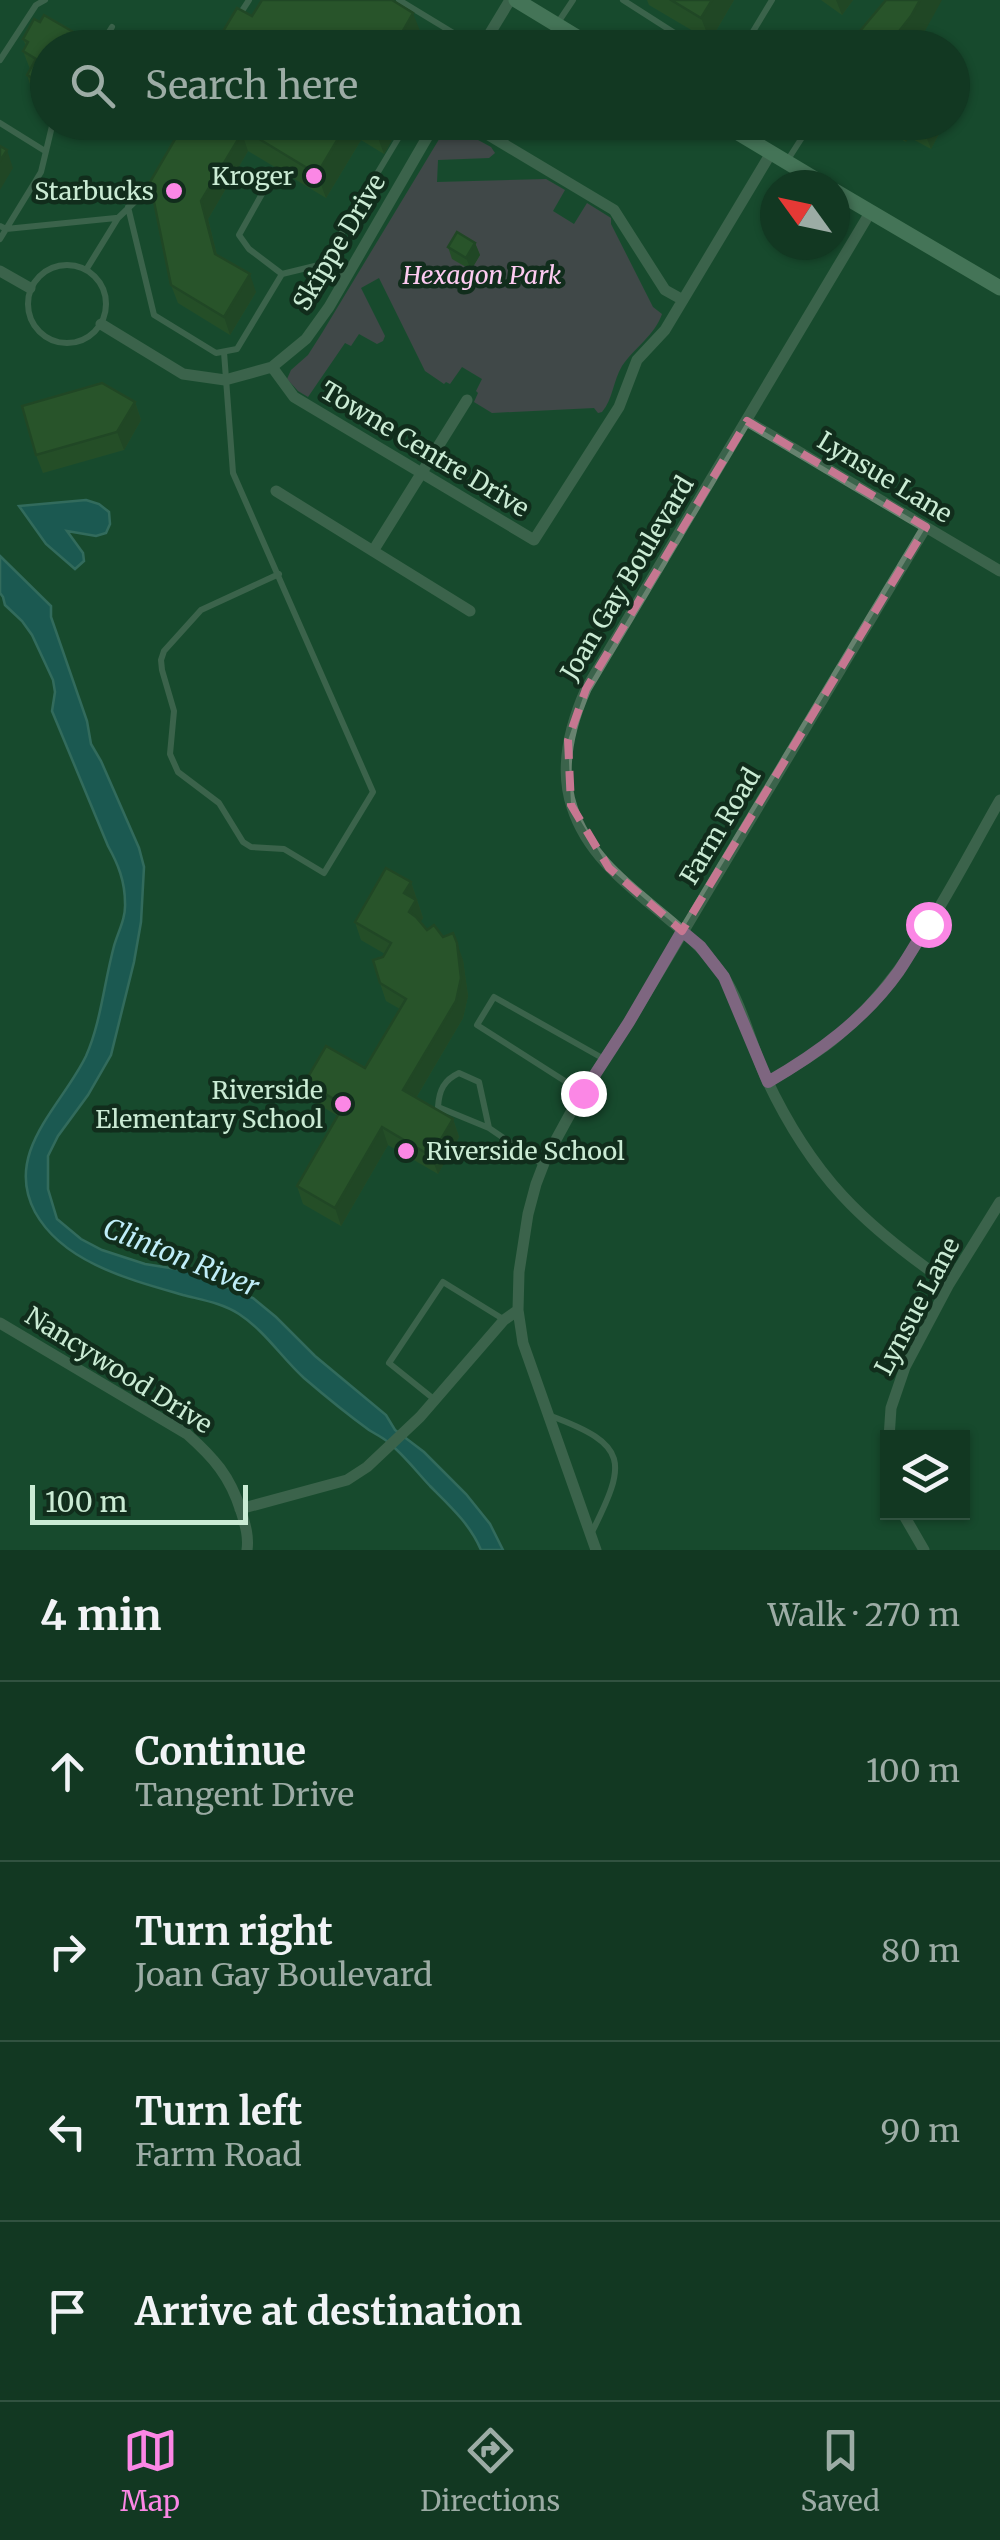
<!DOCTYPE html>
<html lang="en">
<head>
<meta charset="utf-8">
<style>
  body { margin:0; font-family:Merriweather,serif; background:#1f432f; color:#f1f3f6 }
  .controls { position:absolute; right:30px; bottom:30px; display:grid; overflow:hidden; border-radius:0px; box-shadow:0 2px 8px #0004 }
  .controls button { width:90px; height:90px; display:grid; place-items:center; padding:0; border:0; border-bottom:2px solid #315240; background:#123822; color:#f1f3f6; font:50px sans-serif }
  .compass { position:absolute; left:760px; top:170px; width:90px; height:90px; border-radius:50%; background:#123822; box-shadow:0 2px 8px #0004; rotate:303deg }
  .scale { position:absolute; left:30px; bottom:25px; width:218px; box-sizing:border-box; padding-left:10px; border:5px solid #caebd4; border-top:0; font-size:28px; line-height:35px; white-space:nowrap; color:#caebd4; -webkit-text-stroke:8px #112d1c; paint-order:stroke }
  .stop { position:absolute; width:30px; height:30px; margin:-22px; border:8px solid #fb87e5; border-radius:50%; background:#fff }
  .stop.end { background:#fb87e5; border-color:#fff; box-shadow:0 2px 10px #0008 }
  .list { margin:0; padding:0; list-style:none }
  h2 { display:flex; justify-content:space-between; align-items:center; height:130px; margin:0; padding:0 40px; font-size:42px }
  h2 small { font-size:32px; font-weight:400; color:#9caca5 }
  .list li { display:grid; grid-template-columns:65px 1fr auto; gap:30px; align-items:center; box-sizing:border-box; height:180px; padding:0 40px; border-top:2px solid #315240 }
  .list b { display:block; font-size:38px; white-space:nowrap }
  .list p { margin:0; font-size:32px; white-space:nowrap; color:#9caca5 }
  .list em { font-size:32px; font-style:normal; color:#9caca5 }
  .icon { flex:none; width:55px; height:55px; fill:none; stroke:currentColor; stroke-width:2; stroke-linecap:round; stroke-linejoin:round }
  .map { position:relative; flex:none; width:1000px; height:1550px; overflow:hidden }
  .search { position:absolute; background:#123822; box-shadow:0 2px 8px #0004; left:30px; right:30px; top:30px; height:110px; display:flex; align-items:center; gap:25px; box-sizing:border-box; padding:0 35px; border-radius:55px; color:#9caca5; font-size:38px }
  .sheet { height:850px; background:#123822 }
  nav { display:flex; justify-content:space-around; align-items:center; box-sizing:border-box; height:140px; border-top:2px solid #315240; background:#123822; font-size:28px; color:#9caca5 }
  nav a { display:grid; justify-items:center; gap:5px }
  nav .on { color:#fb87e5 }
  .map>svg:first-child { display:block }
</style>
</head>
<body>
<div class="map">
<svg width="1000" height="1550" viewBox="0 0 1000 1550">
  <rect width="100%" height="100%" fill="#184b2e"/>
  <!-- green -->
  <path fill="#714668" d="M456,128L491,147L495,153L489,158L438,160L437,182L546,179L565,190L553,211L574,224L587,203L611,218V224L653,307L662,314C655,335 634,348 622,366C613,381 613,399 602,412L598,413L594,408L492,413L474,402L478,393L476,391L482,379L462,367L450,384L446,382L444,384L425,371L379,278L361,288L385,336L383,341L377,344L359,334L351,346L345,343L308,397L298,391L287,379L291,370L308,355L322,333L441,136L444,131Z"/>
  <!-- water -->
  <path fill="#206c7c" stroke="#539296" stroke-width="2.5" d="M86,500L99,504L109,512L110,524L106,533L96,536L67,531L83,553L84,561L75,569L46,544L19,506Z
    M0,556L51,606V617L87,721L91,744L101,761L139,848L144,867L141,922L134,962L111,1055L88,1095L58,1136L48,1156V1189L57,1219L81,1239L102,1250L145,1264L189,1271L253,1298L276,1317L315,1356L386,1415L395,1430L424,1452L466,1494L490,1524L503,1550H481C470,1524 450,1506 430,1486C416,1471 404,1455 388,1442C382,1437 375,1434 369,1430C347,1414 325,1396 304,1378C282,1358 265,1331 239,1314C222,1303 202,1300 183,1295C131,1280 63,1263 35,1212C3,1152 62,1106 86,1056C101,1022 104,983 114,946C118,932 126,918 125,903C125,881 118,864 108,846L52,711L55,692L53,680L32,635L22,621L5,605L3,597L0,593Z"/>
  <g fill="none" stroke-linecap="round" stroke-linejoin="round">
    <!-- lane -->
    <path stroke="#67826f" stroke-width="6" d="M399,0L460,37L482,43
      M623,0L698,48
      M238,17L249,0
      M557,24L573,0
      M99,48L112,27
      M743,48L772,0
      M0,60L36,5L45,0
      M0,123L45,151
      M787,161L812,122
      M267,185L239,235L249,249L282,274
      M128,207L154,315L216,353L237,349L282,274L323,264L408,122
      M0,226L6,229L116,218
      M0,239L41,172L53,122
      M323,264L347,278
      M28 304a39 39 0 1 1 78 0a39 39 0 1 1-78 0Z
      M86,270L118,218L147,190L154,180
      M224,352L233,473L373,792L324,873L284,849L251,847L243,842L219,803L178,772L170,754L174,711L162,670L161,660L164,651L201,610L279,574
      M582,1092L477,1025L494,997L604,1059
      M489,1128L479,1082L459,1073C444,1080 439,1090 438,1107L489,1128L542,1164
      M435,1400L389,1363L443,1282L503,1319
      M551,1416C629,1445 627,1462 592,1532"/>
    <!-- street -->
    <path stroke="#67826f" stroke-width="11" d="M481,48L510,0
      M467,122L614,210L665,290L683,300
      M871,211L586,689C570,725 559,768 572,807C596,882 679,912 722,974C743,1005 751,1045 766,1078C812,1176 862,1224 949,1284
      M0,271L30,288
      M101,324L183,374L225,380L272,367L306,339L329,307L436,122
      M272,367L294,397L534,540L619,407L637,360L665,330L771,153
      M747,421L1000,571
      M276,491L470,611
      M373,551L467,400
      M768,1082C790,1069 813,1056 833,1040C909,978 952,883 1000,800
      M0,1323L187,1434C214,1458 230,1476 241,1511C245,1524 249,1536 247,1550
      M889,1438L891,1408L905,1367L949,1284L1000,1202
      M240,1509L347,1480L367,1467L420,1417L504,1320L518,1310
      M902,1512L924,1550
      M596,1550L523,1343L518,1310L519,1272L528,1214L536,1184L546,1158L576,1103L629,1022L926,527"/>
    <!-- secondary -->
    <path stroke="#7ba789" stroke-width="15" d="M516,0L595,48
      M720,122L825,185
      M835,191L1000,288"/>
  </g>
  <!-- wall -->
  <path fill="#345321" d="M647,0H734L710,41L649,5Z
    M821,0H853L842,15Z
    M40,22L75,33L81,48H48V101L33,93L27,75L30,69L23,51L26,46L23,39Z
    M185,122H402L384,154L361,140L326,198L248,151L208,219L217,255L256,292L230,335L178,303L171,285Z
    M881,122H938L941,130L931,149L909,137L906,142L883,130Z
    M475,243L480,255L471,270L452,259L448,247Z
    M135,402L141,420L124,450L43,473L36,455Z
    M411,882L423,918L420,922L427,930L443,937L463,960L468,996L463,1018L416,1098L453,1119L459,1137L438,1174L388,1145L341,1226L303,1204L297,1186L338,1116L311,1100L305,1082L365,1068L400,1009L386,1001L380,983L383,957L385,954L361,940L355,922Z"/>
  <!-- shaded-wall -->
  <path fill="#2b431b" d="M712,0H734L710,41L701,18Z
    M836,0H853L842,15Z
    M920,0H942L920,40L913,48H886Z
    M413,13L422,36L415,48H393Z
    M75,33L81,48H67Z
    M348,122H354L361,140L326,198L317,174Z
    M380,122H402L384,154L375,130Z
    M900,122H903L909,137L906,142L899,125Z
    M929,122H938L941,130L931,149L924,131Z
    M242,133L248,151L208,219L221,272L215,254L201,201Z
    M7,150L13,168L0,190V161Z
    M475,243L480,255L471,270L466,258Z
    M250,274L256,292L230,335L224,317Z
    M135,402L141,420L124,450L117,432Z
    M411,882L423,918L416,930L404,893Z
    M457,943L463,960L468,996L463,1018L410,1108L403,1090Z
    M453,1119L459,1137L438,1174L431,1156Z
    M382,1127L388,1145L341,1226L335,1208Z"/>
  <!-- building -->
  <path fill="#3d6026" stroke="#2b431b" stroke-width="2.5" d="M262,0H392L413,13L393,48H213L237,8L252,16Z
    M671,0H712L701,18Z
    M886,0H920L911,16L886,48H857L865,35L860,31Z
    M44,15L75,33L67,48H48V80L45,85L27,75L36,59L23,51L28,42L23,39L34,19L40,22Z
    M185,122H224L242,133L201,201L215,254L250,274L224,317L171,285L150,182Z
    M231,122H348L317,174Z
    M362,122H380L375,130Z
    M908,122H929L924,131Z
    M0,146L7,150L0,161Z
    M457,232L475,243L466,258L448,247Z
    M102,383L135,402L117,432L36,455L22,406Z
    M386,868L411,882L404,893L416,900L409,912L416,917L427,930L434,925L443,937L453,933L457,943L461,978L456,1001L403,1090L453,1119L431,1156L382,1127L335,1208L297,1186L344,1105L305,1082L326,1046L365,1068L406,999L380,983L373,960L383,957L391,943L355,922Z"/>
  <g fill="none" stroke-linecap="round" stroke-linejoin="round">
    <!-- route -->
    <path stroke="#fb87e5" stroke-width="12" d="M583,1093L629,1022L682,931L700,946L724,977L768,1082C818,1053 865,1019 899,971C909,956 918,940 928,924"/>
  </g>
  <!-- marked area -->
  <path d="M0 0H1000V1550H0ZM747,421L926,527L682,931L609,868L571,805L568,740L586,689Z" fill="#184b2e" fill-opacity=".55" fill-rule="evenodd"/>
  <path fill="none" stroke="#c67791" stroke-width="8" stroke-dasharray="20 12" stroke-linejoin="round" d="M747,421L926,527L682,931L609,868L571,805L568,740L586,689Z"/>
  <!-- markers -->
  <g fill="#fb87e5" stroke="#112d1c" stroke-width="4">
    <circle cx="314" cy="176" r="10"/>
    <circle cx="174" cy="191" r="10"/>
    <circle cx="343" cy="1104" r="10"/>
    <circle cx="406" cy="1151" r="10"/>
  </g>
  <g text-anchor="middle" stroke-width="9" stroke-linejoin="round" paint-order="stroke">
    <!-- poi labels -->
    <g font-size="25" fill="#caebd4" stroke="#112d1c" text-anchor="end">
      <text x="294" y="185">Kroger</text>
      <text x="154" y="200">Starbucks</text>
      <text x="323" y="1099">Riverside<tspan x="323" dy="29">Elementary School</tspan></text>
      <text x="426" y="1160" text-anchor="start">Riverside School</text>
    </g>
    <!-- street labels -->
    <g font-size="25" fill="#caebd4" stroke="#112d1c">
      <text transform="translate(339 242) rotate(-59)" y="9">Skippe Drive</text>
      <text transform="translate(425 449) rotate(31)" y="9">Towne Centre Drive</text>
      <text transform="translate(885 477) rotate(31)" y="9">Lynsue Lane</text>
      <text transform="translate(627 578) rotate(-59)" y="9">Joan Gay Boulevard</text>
      <text transform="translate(720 826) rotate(-59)" y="9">Farm Road</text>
      <text transform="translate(917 1306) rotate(-62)" y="9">Lynsue Lane</text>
      <text transform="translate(119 1370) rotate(32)" y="9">Nancywood Drive</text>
    </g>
    <!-- park labels -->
    <g font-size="25" font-style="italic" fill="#fdcbf1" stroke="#112d1c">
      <text x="482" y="284">Hexagon Park</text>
    </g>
    <!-- water labels -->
    <g font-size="28" font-style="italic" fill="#bfedf8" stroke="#112d1c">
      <text transform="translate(181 1257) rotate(22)" y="10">Clinton River</text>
    </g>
  </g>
</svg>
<div class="controls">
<button><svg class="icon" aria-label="layers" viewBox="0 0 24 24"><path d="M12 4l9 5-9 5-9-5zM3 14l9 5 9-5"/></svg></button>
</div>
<svg class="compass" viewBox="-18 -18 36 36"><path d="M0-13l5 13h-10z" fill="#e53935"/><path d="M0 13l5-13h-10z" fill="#9caca5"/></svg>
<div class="scale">100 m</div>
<div class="stop" style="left:928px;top:924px"></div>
<div class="stop end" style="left:583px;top:1093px"></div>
<div class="search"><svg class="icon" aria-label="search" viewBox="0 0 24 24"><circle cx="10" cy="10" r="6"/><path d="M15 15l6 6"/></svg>Search here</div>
</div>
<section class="sheet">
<h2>4 min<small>Walk · 270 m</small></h2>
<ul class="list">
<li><svg class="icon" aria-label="ahead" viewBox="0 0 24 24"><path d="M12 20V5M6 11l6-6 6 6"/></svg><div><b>Continue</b><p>Tangent Drive</p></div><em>100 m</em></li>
<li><svg class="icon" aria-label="right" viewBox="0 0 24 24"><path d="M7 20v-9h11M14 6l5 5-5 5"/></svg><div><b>Turn right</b><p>Joan Gay Boulevard</p></div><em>80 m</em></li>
<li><svg class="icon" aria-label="left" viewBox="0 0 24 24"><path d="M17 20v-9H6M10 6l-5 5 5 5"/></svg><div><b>Turn left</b><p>Farm Road</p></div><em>90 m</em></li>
<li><svg class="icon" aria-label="arrive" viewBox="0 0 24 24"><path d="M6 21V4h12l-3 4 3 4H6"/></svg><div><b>Arrive at destination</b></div></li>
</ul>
</section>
<nav>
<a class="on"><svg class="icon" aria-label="map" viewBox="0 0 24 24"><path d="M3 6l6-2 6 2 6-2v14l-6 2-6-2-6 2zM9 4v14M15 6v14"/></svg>Map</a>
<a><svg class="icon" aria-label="directions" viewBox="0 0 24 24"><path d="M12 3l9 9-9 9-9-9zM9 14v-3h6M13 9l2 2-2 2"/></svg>Directions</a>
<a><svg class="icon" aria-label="saved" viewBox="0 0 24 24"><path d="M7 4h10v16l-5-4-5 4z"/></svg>Saved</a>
</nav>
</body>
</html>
